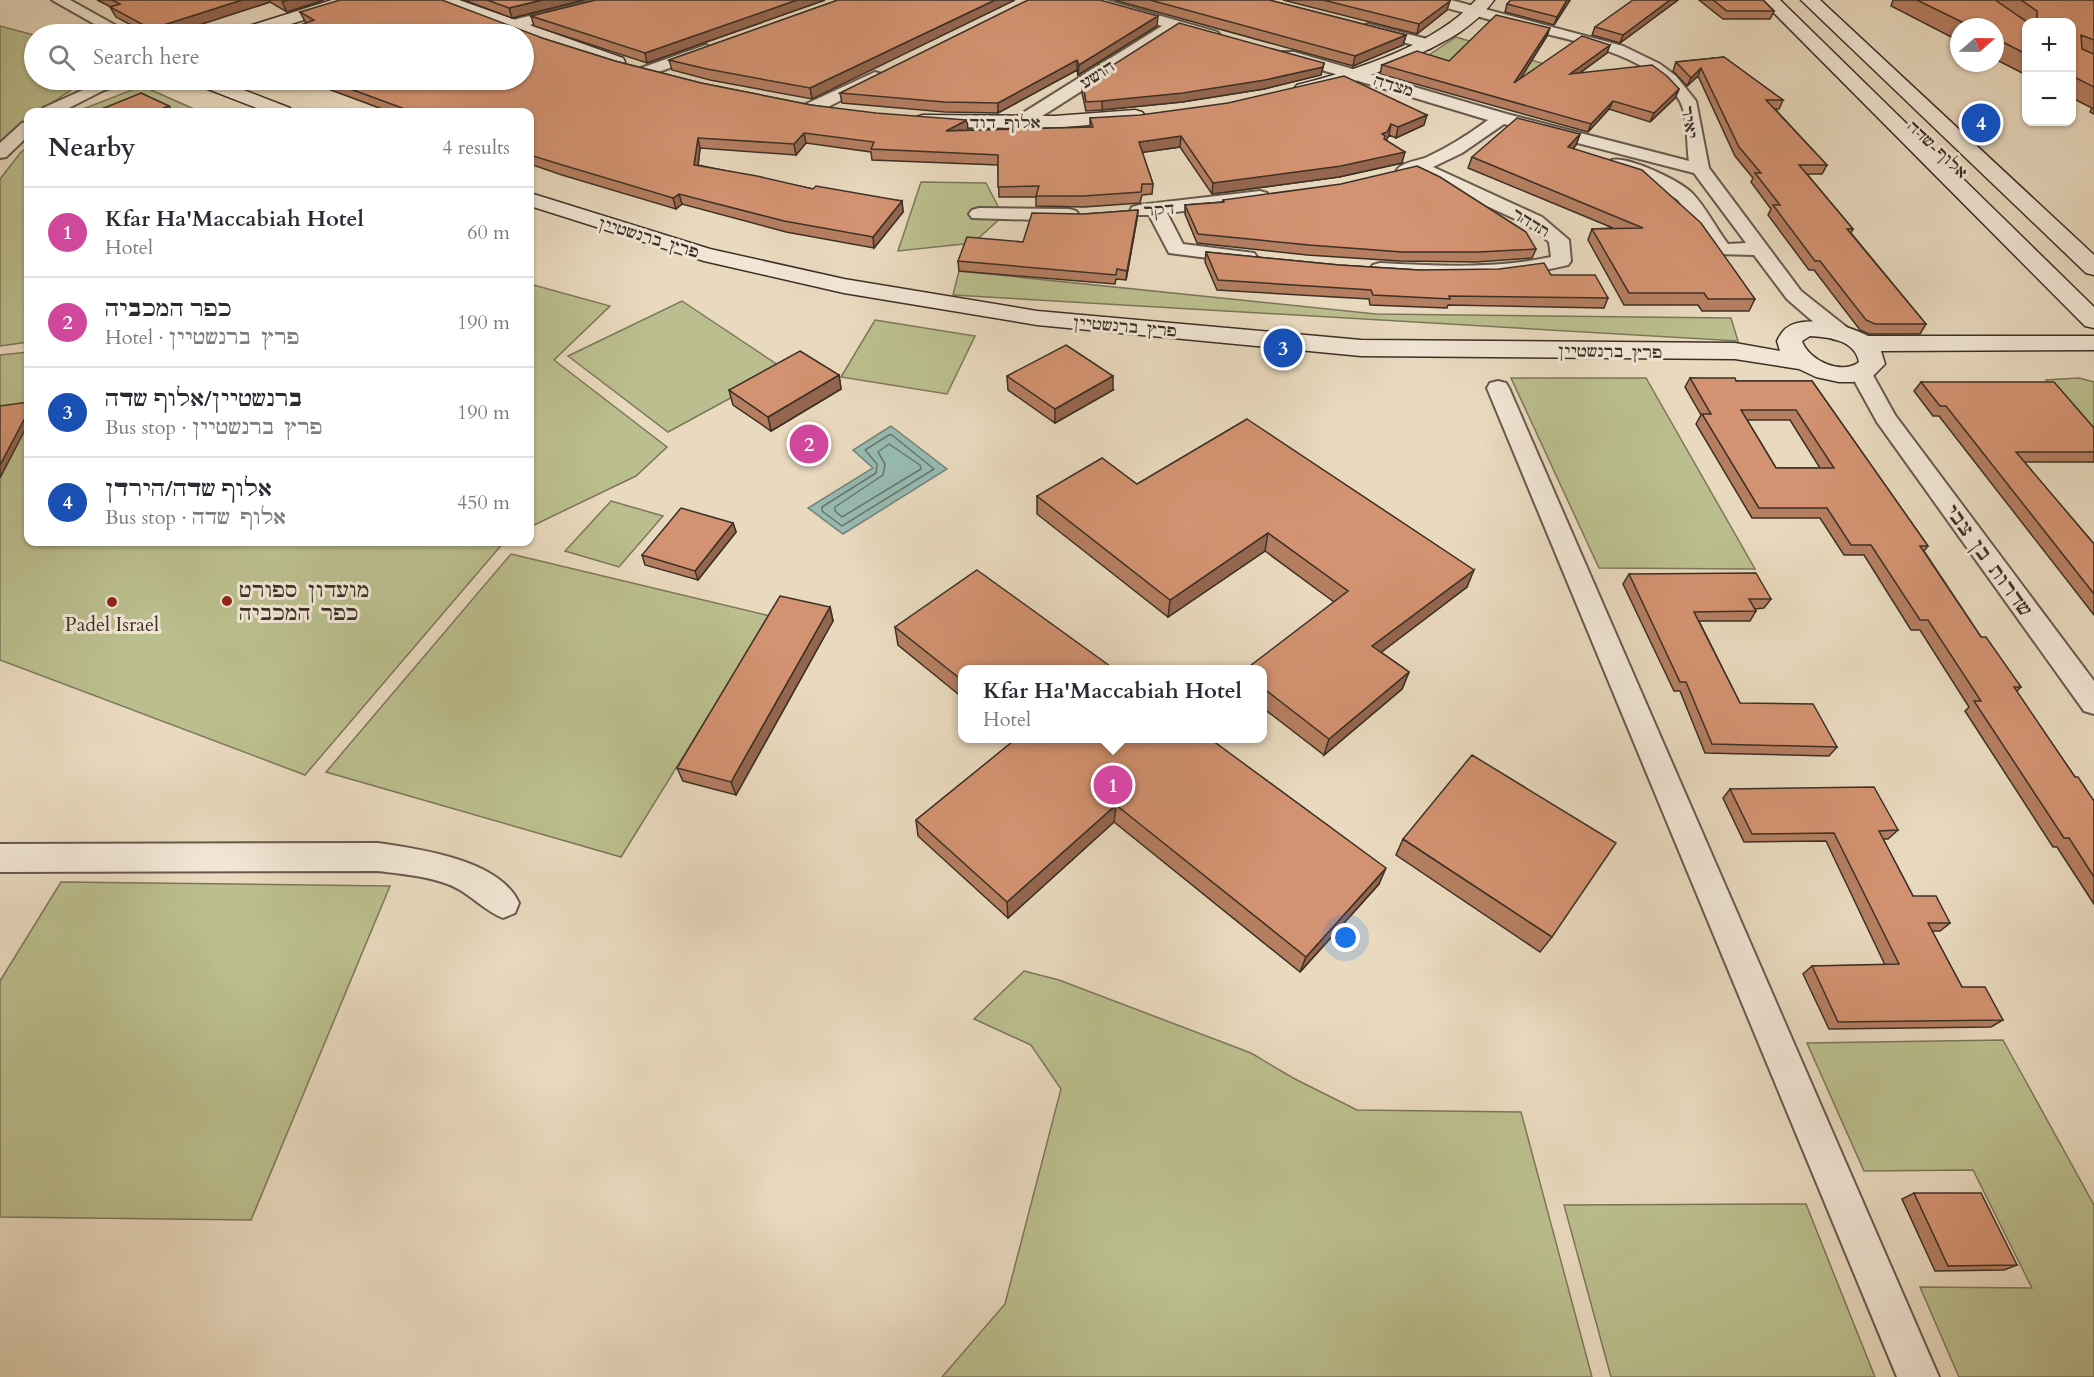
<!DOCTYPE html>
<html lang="en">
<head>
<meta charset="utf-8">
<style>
  body { margin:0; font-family:Cardo,"Frank Ruhl Libre",serif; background:#f2f2f3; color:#2b2b33 }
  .controls { position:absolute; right:18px; top:18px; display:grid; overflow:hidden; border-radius:12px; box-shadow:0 2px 4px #0004 }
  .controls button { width:54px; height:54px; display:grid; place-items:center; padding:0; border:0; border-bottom:2px solid #e1e1e2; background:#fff; color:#2b2b33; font:30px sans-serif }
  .compass { position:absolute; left:1950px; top:18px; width:54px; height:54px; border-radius:50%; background:#fff; box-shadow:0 2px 4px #0004; rotate:70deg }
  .you { position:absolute; left:1346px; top:938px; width:21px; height:21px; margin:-15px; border:4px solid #fff; border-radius:50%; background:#1a73e8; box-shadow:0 0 0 9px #1a73e833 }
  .badge { display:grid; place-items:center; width:39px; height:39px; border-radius:50%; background:#b45309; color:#fff; font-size:20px; font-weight:700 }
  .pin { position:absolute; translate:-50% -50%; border:3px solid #fff; box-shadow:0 2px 6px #0006 }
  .popup { position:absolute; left:958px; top:665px; width:309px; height:78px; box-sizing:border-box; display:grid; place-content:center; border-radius:12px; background:#fff; filter:drop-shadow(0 2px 4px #0005); font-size:20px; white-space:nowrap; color:#7c7c81 }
  .popup b { font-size:22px; color:#2b2b33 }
  .popup::after { content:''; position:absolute; left:50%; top:100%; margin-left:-12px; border:12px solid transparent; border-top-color:#fff }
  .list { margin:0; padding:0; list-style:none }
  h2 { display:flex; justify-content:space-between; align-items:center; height:78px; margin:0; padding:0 24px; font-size:26px }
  h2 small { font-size:20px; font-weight:400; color:#7c7c81 }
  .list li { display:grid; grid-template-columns:39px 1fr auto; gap:18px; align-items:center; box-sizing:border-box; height:90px; padding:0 24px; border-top:2px solid #e1e1e2 }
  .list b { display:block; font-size:22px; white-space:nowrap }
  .list p { margin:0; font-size:20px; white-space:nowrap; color:#7c7c81 }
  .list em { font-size:20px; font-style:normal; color:#7c7c81 }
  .icon { flex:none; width:33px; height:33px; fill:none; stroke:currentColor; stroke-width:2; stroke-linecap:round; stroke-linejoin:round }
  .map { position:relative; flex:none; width:2094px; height:1377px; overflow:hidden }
  .search { position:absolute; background:#fff; box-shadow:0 2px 4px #0004; left:24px; top:24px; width:510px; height:66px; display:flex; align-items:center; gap:15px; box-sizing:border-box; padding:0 21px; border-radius:33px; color:#7c7c81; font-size:22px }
  .panel { position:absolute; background:#fff; box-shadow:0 2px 4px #0004; left:24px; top:108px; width:510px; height:438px; border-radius:12px }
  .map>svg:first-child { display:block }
</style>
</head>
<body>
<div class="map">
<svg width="2094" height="1377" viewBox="0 0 2094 1377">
  <rect width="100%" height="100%" fill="#e9d9be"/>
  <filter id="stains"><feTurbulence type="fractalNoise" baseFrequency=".00333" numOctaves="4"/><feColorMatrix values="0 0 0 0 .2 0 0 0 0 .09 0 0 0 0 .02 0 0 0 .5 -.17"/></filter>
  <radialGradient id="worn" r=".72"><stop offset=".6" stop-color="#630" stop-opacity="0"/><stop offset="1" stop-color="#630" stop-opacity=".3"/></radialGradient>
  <!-- green -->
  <path fill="#bbbe8e" stroke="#7c775a" stroke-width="1.5" d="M0,26L34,35V80H86L38,112H28V119L0,142Z
    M1456,37L1577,74L1552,94L1429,55Z
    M142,86L201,112H76L78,111Z
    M28,147V342L0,346V179L21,152Z
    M921,182L986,183L1003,216L973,243L898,251Z
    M959,271L1376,314L1731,318L1738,341L953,295Z
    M530,284L610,306L554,360L667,447L636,476L530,527Z
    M682,301L784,369L668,432L568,356Z
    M875,320L975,336L947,394L841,377Z
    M28,352V542H504L305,775L0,660V355Z
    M1511,378H1646L1755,569L1599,568Z
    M2079,378L2094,382V431L2046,380Z
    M611,501L663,516L619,567L565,551Z
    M511,554L770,616L621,857L326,772Z
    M61,882L390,886L251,1220L0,1217V981Z
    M1024,971L1059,980L1251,1053L1293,1078L1357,1110L1521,1112L1592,1377H942L1005,1304L1061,1089L1031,1045L974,1019Z
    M2003,1040L2094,1205V1377H1959L1920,1287L2032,1288L1973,1170L1864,1171L1807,1043Z
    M1806,1204L1875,1377H1611L1564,1205Z"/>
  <!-- water -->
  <path fill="#97bab1" stroke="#738379" stroke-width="1.5" d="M891,426L947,469L843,534L808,508L873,468L853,450Z"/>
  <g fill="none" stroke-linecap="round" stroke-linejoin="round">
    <!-- shore -->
    <path stroke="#6a756c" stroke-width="1.5" d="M889,435H892L934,469L842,526L822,511V507L876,473L877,464L865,450Z
      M889,444L920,465L921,469L842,517L835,511V507L883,475L885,464L878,452Z"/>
    <defs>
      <path id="street" d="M52,0H70L131,34H112Z
        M593,0H618L616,3L510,30L502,25L505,22Z
        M1082,0H1105L1217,32L1220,35L1212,40L1177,30L1025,127H1013L1010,123L1013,119L1162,26L1084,3Z
        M1426,0H1451L1623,46L1660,64L1676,76L1696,101L1709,168L1801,291L1849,329L1852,334L1849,339L1841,340L1833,339L1787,299L1754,255L1715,254L1678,200L1637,176L1612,168L1609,164L1612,160C1628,156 1681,181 1693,194C1706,208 1716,228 1728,244L1746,243L1694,173L1504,124L1462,153L1433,167L1542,217L1569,240L1571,261L1568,265C1519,277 1469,279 1419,277C1404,277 1388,277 1373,273L1370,269L1373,265L1380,263C1437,266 1495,269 1551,257L1549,242L1528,225L1415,173L1406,175L1400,174L1397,170C1402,162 1418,161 1427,157C1449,147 1469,134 1488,120L1282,58L1280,55L1282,52H1294L1507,114L1689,161C1686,142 1689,114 1678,98C1648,53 1570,40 1521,28C1490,20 1459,11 1428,3Z
        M1368,24L1435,41L1437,44L1429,49L1363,32L1360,29L1363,26Z
        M706,45L714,50L712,53L647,76L639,71L641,68Z
        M875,72L881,74L883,77L881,80L818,112L812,113L804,108L806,104Z
        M105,80H128L126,83L104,90L61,112H41L43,108Z
        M28,122V136L6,157L0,158V143L22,123Z
        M1260,191L1267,193L1269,197L1267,201L1167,213L1183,244L1254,253L1257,257L1254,261L1247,263L1169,253L1149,215H1132L1130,211L1132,207L1139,205Z
        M979,208L1069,209L1076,211L1079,215L1076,219L1069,221L972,218L969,214L972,210Z
        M1861,366L1869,368L1895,415L2094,681V714L2084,711L1877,422L1850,373L1853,368Z
        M1498,381L1506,383L1509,388L1939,1377H1897L1487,388L1490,383Z
        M378,843C420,849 500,860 519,903L515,913L503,918C486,911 475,899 460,890C439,877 402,874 378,871L0,872V844Z"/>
      <path id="secondary" d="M332,0H358L355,4L259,34H233L236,30Z
        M434,0H459L623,58L625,62L623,66H609L437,4Z
        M1476,0H1494C1485,13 1473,23 1460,32C1435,49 1325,100 1297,93L1294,89L1297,85C1356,70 1434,46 1476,0Z
        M1761,0H1780L2094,307V328L2085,326Z
        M1801,0H1820L2094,255V275L2086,273Z
        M193,80H218L290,108L293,112H267L195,84Z
        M1135,110L1142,112L1145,116L1142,120L1055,128L923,127L916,125L913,121L916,117L923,115L1055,116Z
        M530,193L710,249L844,279L1037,311L1361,340L1735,343L1780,351L1777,341C1779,337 1782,332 1785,329C1803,313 1850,326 1868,336H2094V350L1881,351L1885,364L1873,376L1853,382H1839L1816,377L1799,369L1735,359L1361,356L1037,325L844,293L704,261L530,206ZM1810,336C1829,337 1855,340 1859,362C1842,376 1808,360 1802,341Z"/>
    </defs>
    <!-- street casing -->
    <use href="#street" stroke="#675a4c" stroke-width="4"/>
    <!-- secondary casing -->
    <use href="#secondary" stroke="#3c3026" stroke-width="3"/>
    <!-- street -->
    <use href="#street" fill="#f1e6d5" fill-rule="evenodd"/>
    <!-- secondary -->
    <use href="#secondary" fill="#f1e6d5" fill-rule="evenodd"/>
  </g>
  <!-- wall -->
  <path fill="#b57e61" stroke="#3c3026" stroke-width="1.5" fill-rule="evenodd" d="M97,0H324L287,12L270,2L171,34H148L116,17L110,7H111Z
    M464,0H584L512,18Z
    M596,0H825L647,63L534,26L531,16Z
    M838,0L812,99L710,80L672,70L669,60Z
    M1114,0H1269L1406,35L1403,45L1353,66Z
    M1283,0H1447V10L1417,34Z
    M1511,0H1570L1554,25L1505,12L1507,4Z
    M1678,0L1620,43L1592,35L1595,27Z
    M1699,0H1763L1774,11L1770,19H1723Z
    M1893,0H2094V114L2090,112L2092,108L2072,98V22H2026V75L1995,59V27H1959V41L1891,6Z
    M300,12L545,39L615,61L701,83L811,105L968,130L1090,127V118L1424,125L1396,138L1389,135L1386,140L1402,163L1339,177L1212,194L1180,147L1142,152L1153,184L1152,194L1142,195L1140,203L1084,207L1036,206V197H999L998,165L872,160L871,152L806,143L796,155L700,148L698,165L813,189L902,201L903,212L874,248L786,232L682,204L676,209L562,175L530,164V112H390L304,80H524L306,23Z
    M1157,26L1078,75L1077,70L998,113L945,112L842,103L840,93Z
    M1547,36L1520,79L1607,53L1580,73L1679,89L1675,98L1650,122L1609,109L1588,132L1380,74L1382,65L1449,61Z
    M1724,57L1783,100L1779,109H1775L1827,165L1822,174H1807L1853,229L1851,233L1926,324L1920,334H1869L1860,330L1814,270H1809L1768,215L1771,209L1751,182L1753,178L1735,156L1698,76L1687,86L1673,71L1676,62Z
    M1324,63L1321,75L1264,89L1182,102L1102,110L1086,111L1082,93L1083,84Z
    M104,108L173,112H106Z
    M1580,134L1576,145L1573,148L1755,299L1749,311H1702L1698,305H1624L1588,240L1592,229L1613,228L1468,168L1472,157Z
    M1223,200L1536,249L1532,258L1476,262L1400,261L1307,255L1197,243L1185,214V205L1222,202Z
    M1138,210L1137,219L1126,280L1116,279L1115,284L959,271L958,261L1023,242L1084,214Z
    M1206,252L1339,265L1419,270L1551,275L1608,298L1604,308L1448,305L1447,308L1370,305L1369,299L1217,290L1205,262Z
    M839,375L841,389L771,431L733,405L729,390Z
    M1007,376L1113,390L1055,423L1008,390Z
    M1690,378L1736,381H1812L1928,546L1924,551L1981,637L2021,687L2016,692L2075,777L2094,801V904L2057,847H2053L1965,711L1969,707L1920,630H1911L1864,555H1844L1820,518H1752L1696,424L1701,415L1685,387ZM1747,420H1790L1820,468H1776Z
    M1921,382L2094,428V462H2024L2094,544V615L1939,416H1933L1914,391Z
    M1137,484L1467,587L1381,652L1409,672L1402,689L1324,755L1263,708V669L1334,602L1265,551L1168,617L1037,514V496Z
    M733,523L736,532L698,580L645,565L642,555Z
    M1629,574L1771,599L1764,608L1755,609L1756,611L1750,621H1699L1740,703L1837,747L1829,756L1705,753L1680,691H1674L1623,584Z
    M830,607L833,621L736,795L683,781L677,768Z
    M895,627L963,669V698L898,645Z
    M1014,738H1209L1379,884L1300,972L1114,822L1008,918L918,836L916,820L1015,740Z
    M1730,789L1898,830L1888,839H1883L1913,896L1950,923L1940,931H1932L1962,987L2003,1020L1991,1027L1829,1029L1803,974L1812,966L1885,965L1826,841L1744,842L1723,798Z
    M1403,839L1552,937L1540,952L1396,855Z
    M1914,1193L2017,1265L2004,1270L1935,1271L1902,1199Z"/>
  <!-- shaded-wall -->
  <path fill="#94664f" stroke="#3c3026" stroke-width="1.5" d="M242,0H269L270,2L171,34H154L151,29Z
    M289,0H324L287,12L282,2Z
    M542,0H584L512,18L509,8Z
    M797,0H825L647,63L645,53Z
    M995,0H1015L812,99L810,88Z
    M1567,0H1570L1554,25L1557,17Z
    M1670,0H1678L1620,43L1623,35Z
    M1450,1L1447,10L1417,34L1419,24Z
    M1158,16L1157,26L1078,75L1079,65Z
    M1550,28L1547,36L1512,92L1514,83Z
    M1406,35L1403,45L1353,66L1355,56Z
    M1610,45L1607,53L1567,82L1570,74Z
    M1077,60V70L998,113V103Z
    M1324,63L1321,75L1264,89L1182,102L1102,110V101Z
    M1701,68L1698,76L1687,86L1691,78Z
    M1679,89L1675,98L1650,122L1654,113Z
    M1613,101L1609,109L1588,132L1591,124Z
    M169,106L173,112H153Z
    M1427,115L1424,125L1396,138L1398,127Z
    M967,120L968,130L946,131Z
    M1391,124L1389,135L1385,143L1382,134Z
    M804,133L806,143L796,155L794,144Z
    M1580,134L1576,145L1564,158L1568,147Z
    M1181,136L1180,147L1138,153L1139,142Z
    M698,138L700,148L697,175L694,165Z
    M1405,152L1402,163L1339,177L1212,194L1213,183Z
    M679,194L682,204L676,209L673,198Z
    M902,201L903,212L874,248L873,237Z
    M1138,210L1137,219L1126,280L1127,271Z
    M839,375L841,389L771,431L768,417Z
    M1113,376V390L1055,423V409Z
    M28,412V424L0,478V465Z
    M733,523L736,532L698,580L695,571Z
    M1268,533L1265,551L1168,617L1170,600Z
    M1474,570L1467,587L1367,663L1372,646Z
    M830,607L833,621L736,795L731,782Z
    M1409,672L1402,689L1324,755L1329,739Z
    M1116,805L1114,822L1008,918L1007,902Z
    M1386,868L1379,884L1300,972L1306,957Z"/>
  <!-- building -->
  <path fill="#d39271" stroke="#3c3026" stroke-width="1.5" fill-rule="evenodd" d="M112,0H242L151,29L110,7L120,4Z
    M340,0H442L545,39L615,61L701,83L811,105L876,113L967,120L946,131L1093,127L1090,118L1140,115L1228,103L1344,76L1427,115L1398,127L1391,124L1387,132L1382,134L1385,136L1384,139L1405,152L1341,166L1213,183L1181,136L1139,142L1153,184H1142L1141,192L1084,196H1036L1039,186L998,187V155L871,149L874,142L804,133L794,144L698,138L694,165L757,176L813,189L816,186L902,201L873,237L784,221L679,194L673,198L559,164L530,155V112H413L326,80H524V34H276L314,20L300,12Z
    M487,0H542L509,8Z
    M596,0H797L645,53L531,16Z
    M838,0H995L810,88L707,69L669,60Z
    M1028,0H1100L1158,16L1079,65L1077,60L998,103L944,102L840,93Z
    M1150,0H1269L1406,35L1355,56Z
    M1323,0H1447L1450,1L1419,24Z
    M1511,0H1567L1557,17L1507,4Z
    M1633,0H1670L1623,35L1595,27Z
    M1713,0H1763L1774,11H1727Z
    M1917,0H1995L2027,22L2026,54L1995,38V27H1972Z
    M2021,0H2094V40L2081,35L2082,49L2094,54V87L2072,76V22H2037V11Z
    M1496,15L1550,28L1514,83L1582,36L1610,45L1570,74L1652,65L1667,76L1679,89L1654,113L1613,101L1591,124L1382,65L1417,51L1449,61Z
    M1179,23L1324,63L1323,67L1265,80L1183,93L1102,101L1086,102L1083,84Z
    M1724,57L1783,100H1766L1827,165H1799L1853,229H1847L1926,324H1875L1866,320L1820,261H1815L1773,205H1780L1755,173H1761L1739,147L1701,68L1691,78L1676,62Z
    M141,93L169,106L153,112H113L104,108Z
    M1517,118L1580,134L1568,147L1642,170L1701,223L1755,299H1708L1704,293H1629L1592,229L1643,228L1472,157Z
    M1417,166L1440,177L1526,232L1536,249L1479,252H1402L1309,245L1198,234L1185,205L1224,202L1223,200L1341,184Z
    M1138,210L1127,271L1117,269L1116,275L958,261L967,237L1023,242L1032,213L1084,214Z
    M1206,252L1339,265L1419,270L1499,269L1544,263L1551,275H1595L1608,298L1449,296L1450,299L1373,295L1371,290L1218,280Z
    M1066,345L1113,376L1055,409L1007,376Z
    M800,351L839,375L768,417L729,390Z
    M1690,378H1735L1736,381H1812L1928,546H1920L1981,637H1986L2021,687H2014L2075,777H2078L2094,801V877L2069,838H2064L1974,701H1981L1928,620H1920L1871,545H1851L1827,508H1759L1702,414H1711ZM1741,410H1796L1834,468H1776Z
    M1921,382H2054L2094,428V452H2016L2094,544V594L1946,406H1940Z
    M28,402V412L0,465V406Z
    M1247,419L1474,570L1372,646L1409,672L1329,739L1263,688V669H1246L1348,591L1268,533L1170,600L1037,496L1102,458L1137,484Z
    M681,508L733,523L695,571L642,555Z
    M977,570L1114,669H963V681L895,627Z
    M1756,573L1771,599H1749L1756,611L1694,612L1740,703L1813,704L1837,747L1712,744L1686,682H1680L1629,574Z
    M780,596L830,607L731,782L677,768Z
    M1017,738H1209L1386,868L1306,957L1116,805L1007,902L916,820Z
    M1472,755L1616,843L1552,937L1403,839Z
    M1874,787L1898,830L1879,831L1913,896H1936L1950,923H1928L1962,987H1985L2003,1020L1838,1022L1812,966L1899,964L1834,833L1752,834L1730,789Z
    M1914,1193H1981L2017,1265L1948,1266Z"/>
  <!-- markers -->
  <g fill="#8f2418" stroke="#f1e6d5" stroke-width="2">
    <circle cx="227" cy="601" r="6"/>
    <circle cx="112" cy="602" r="6"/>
  </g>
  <g text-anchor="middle" stroke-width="6" stroke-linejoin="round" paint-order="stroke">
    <!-- far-street labels -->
    <g font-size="16" fill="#3c3026" stroke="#f1e6d5">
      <text transform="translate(1097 74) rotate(-33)" y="6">הושע</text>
      <text transform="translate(1394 85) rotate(17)" y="6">מצדה</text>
      <text x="1005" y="128">אלוף דוד</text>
      <text transform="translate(1690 122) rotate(81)" y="6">יאיר</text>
      <text transform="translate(1938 149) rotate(43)" y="6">אלוף שדה</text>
      <text transform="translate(1159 209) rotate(-5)" y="6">דקר</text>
      <text transform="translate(1531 222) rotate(31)" y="6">תדהר</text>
      <text transform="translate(649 237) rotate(17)" y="6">פרץ ברנשטיין</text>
      <text transform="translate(1125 326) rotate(5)" y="6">פרץ ברנשטיין</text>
      <text transform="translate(1610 351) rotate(1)" y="6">פרץ ברנשטיין</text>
    </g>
    <!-- street labels -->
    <g font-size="20" fill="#3c3026" stroke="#f1e6d5">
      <text transform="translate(1989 560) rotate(54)" y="7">שדרות בן צבי</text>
    </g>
    <!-- poi labels -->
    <g font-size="20" fill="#3c3026" stroke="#f1e6d5" text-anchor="start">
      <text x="239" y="597">מועדון ספורט<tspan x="239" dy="23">כפר המכביה</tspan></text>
      <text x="112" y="631" text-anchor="middle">Padel Israel</text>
    </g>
  </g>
  <rect width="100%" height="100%" filter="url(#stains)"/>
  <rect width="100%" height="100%" fill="url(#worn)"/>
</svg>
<div class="controls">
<button>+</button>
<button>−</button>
</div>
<svg class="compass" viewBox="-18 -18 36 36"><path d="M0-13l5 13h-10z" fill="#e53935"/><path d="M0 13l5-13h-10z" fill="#7c7c81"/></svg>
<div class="you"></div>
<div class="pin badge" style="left:1113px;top:785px;background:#d1479c">1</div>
<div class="popup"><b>Kfar Ha'Maccabiah Hotel</b>Hotel</div>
<div class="pin badge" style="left:809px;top:444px;background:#d1479c">2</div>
<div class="pin badge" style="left:1283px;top:348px;background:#1a4fb4">3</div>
<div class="pin badge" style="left:1981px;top:123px;background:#1a4fb4">4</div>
<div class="search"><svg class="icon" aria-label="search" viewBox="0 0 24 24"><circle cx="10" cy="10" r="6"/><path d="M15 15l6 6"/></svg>Search here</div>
<section class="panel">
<h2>Nearby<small>4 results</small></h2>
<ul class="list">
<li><span class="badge" style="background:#d1479c">1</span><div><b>Kfar Ha'Maccabiah Hotel</b><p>Hotel</p></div><em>60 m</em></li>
<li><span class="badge" style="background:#d1479c">2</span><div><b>כפר המכביה</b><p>Hotel · פרץ ברנשטיין</p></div><em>190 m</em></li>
<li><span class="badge" style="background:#1a4fb4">3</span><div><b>ברנשטיין/אלוף שדה</b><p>Bus stop · פרץ ברנשטיין</p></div><em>190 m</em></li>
<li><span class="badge" style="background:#1a4fb4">4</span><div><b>אלוף שדה/הירדן</b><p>Bus stop · אלוף שדה</p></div><em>450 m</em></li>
</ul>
</section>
</div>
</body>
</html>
